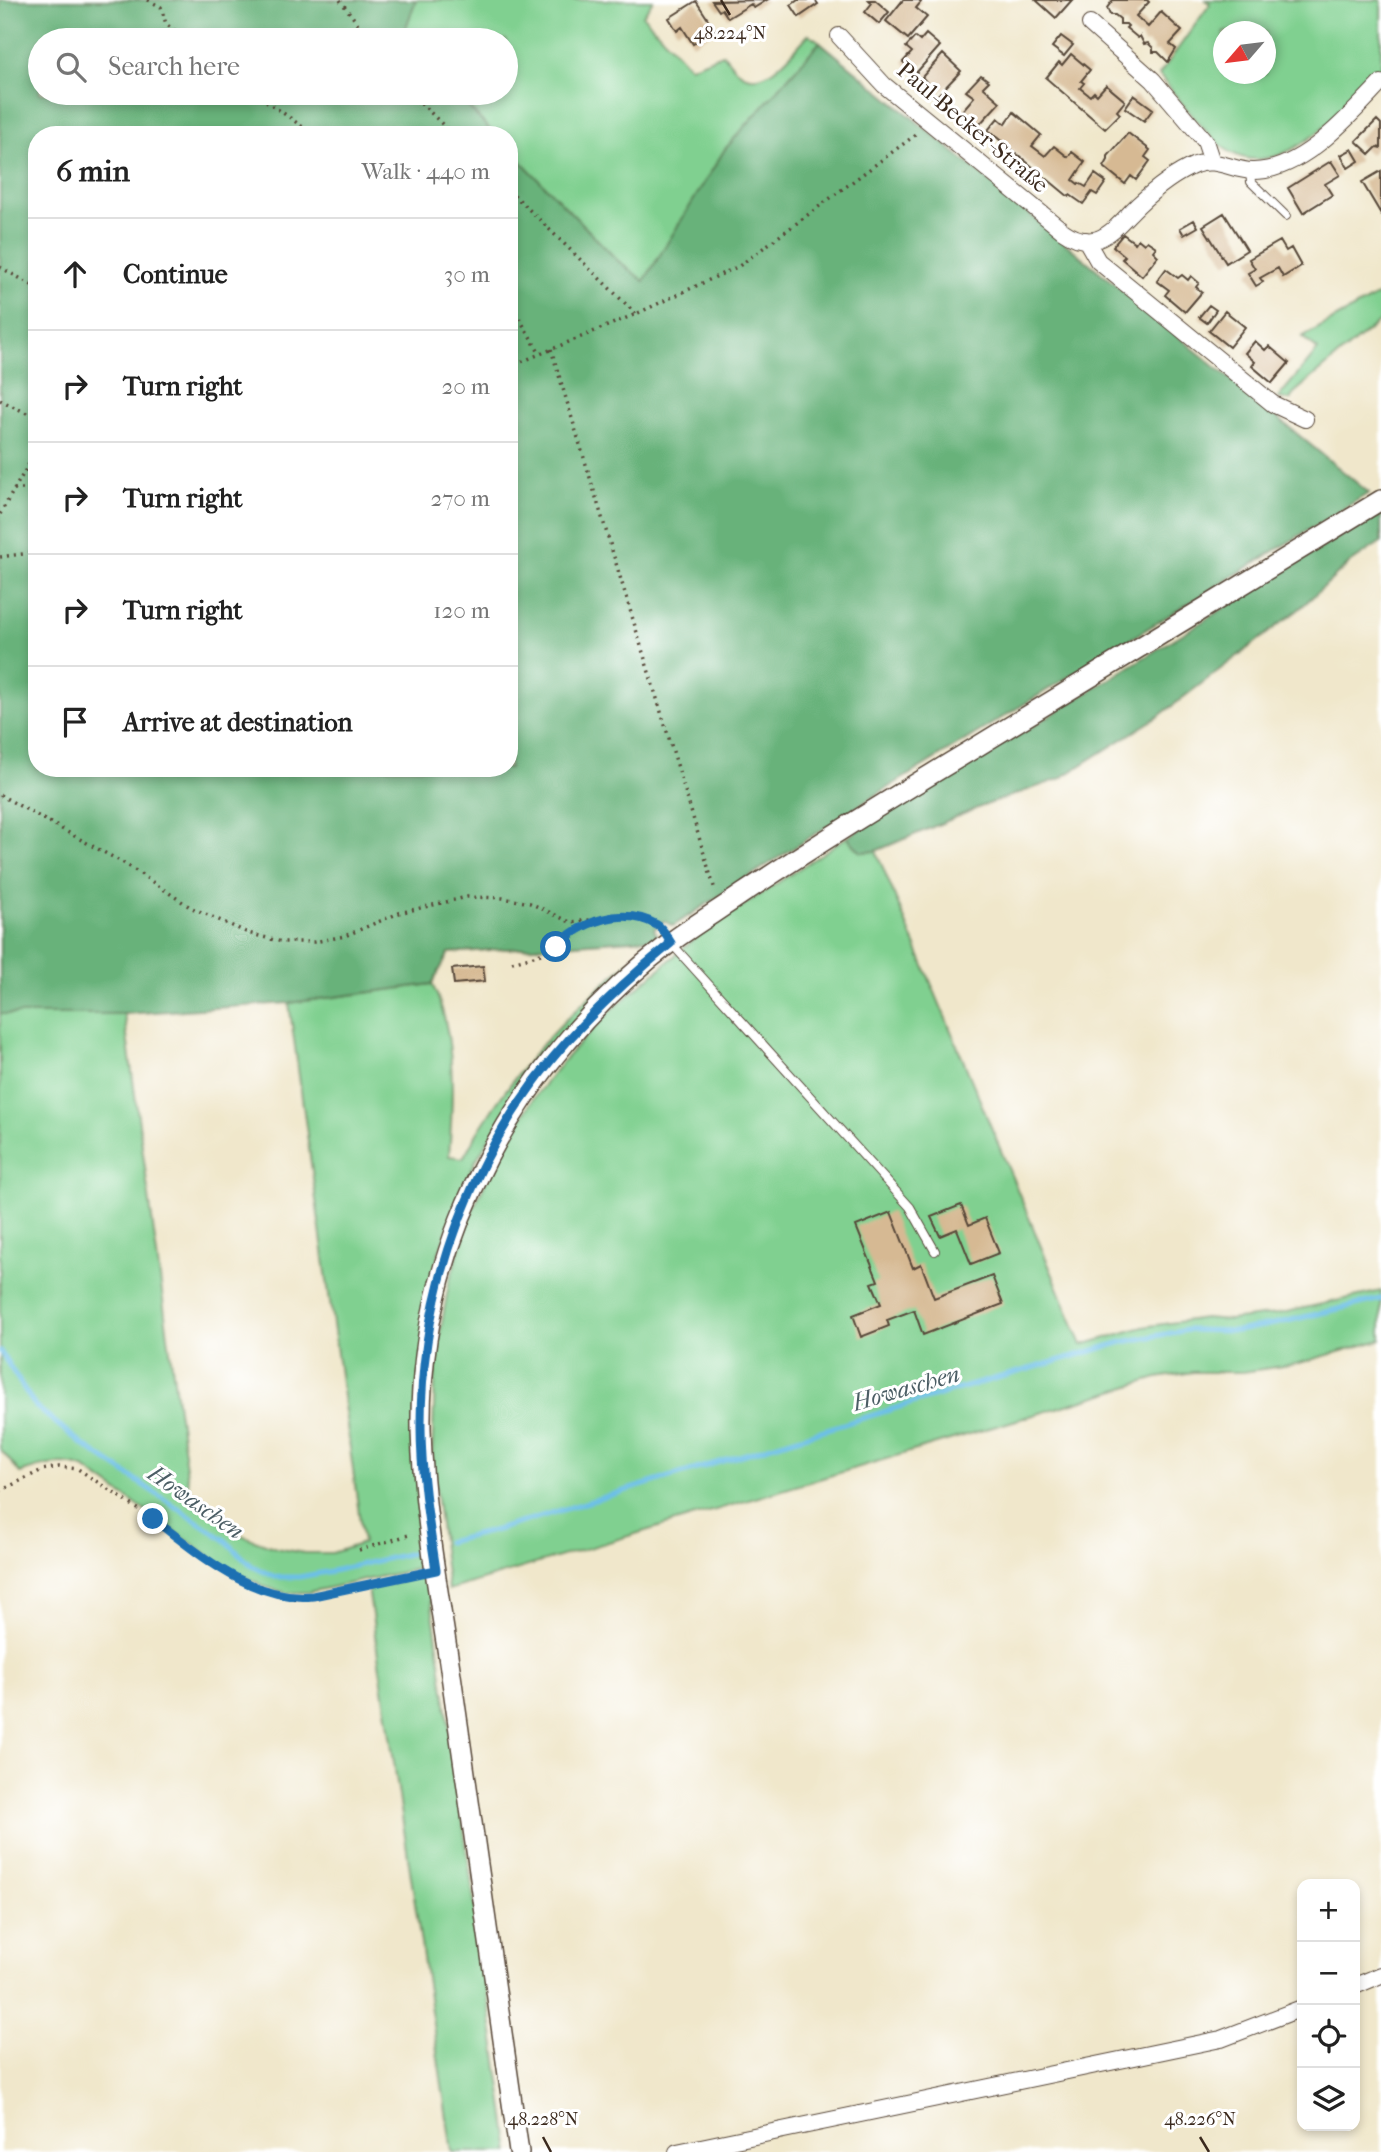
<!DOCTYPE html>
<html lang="en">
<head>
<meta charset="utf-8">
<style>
  body { margin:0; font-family:"IM FELL French Canon",serif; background:#f2f2f2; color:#222 }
  .controls { position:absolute; right:21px; bottom:21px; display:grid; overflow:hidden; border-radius:14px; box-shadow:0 4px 10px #0003 }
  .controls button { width:63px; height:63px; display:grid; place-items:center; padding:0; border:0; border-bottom:2px solid #e0e0e0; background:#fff; color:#222; font:35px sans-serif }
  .compass { position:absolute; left:1213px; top:21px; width:63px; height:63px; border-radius:50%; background:#fff; box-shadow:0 4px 10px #0003; rotate:242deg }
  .stop { position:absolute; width:21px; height:21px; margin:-16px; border:5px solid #1f6fb2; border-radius:50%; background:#fff }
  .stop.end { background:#1f6fb2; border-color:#fff; box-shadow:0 2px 7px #0008 }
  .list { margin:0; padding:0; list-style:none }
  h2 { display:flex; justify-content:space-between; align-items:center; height:91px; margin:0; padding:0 28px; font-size:30px }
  h2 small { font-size:23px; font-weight:400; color:#767676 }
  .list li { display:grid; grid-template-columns:46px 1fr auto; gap:21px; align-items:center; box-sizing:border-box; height:112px; padding:0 28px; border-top:2px solid #e0e0e0 }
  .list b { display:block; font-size:26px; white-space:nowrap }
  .list em { font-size:23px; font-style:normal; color:#767676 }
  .icon { flex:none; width:38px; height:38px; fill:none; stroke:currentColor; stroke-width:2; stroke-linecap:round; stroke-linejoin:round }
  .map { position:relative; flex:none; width:1381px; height:2152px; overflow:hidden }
  .search { position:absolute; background:#fff; box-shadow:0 4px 10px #0003; left:28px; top:28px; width:490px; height:77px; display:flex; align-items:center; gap:18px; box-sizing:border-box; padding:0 24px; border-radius:38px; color:#767676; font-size:26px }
  .panel { position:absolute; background:#fff; box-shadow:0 4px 10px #0003; left:28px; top:126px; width:490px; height:651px; border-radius:28px }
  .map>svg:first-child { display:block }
</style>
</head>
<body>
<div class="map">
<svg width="1381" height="2152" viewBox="0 0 1381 2152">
  <rect width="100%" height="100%" fill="#fff"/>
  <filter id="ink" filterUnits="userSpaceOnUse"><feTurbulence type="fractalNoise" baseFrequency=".0143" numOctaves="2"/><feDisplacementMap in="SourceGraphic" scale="14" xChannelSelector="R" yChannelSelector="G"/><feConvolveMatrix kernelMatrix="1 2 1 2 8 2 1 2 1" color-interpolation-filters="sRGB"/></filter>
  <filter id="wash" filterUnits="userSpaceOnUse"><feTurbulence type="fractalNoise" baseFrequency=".00686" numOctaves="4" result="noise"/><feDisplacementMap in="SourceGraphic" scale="28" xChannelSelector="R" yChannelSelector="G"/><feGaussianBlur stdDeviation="1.57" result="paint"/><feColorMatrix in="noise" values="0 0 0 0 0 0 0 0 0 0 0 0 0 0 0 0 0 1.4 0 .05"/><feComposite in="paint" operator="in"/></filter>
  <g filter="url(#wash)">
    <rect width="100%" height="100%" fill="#f0e7cb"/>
    <!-- green -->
    <path fill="#80d090" stroke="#5e7d57" stroke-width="2" fill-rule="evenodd" d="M416,0H653L643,16L690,67L723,54C728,59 732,66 738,71C764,93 793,51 809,34L820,42L725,149L644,282L617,260L509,149V135H495L455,93H506V40H404L402,38Z
      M1206,0H1381V70C1349,104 1280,187 1227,150C1206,136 1177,96 1159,75L1210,4ZM1224,32H1266V74H1224Z
      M1380,294L1381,320L1294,393L1290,400L1278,398L1318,350L1302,337Z
      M847,837L861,852L876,851L1082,1345L1143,1327L1204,1318L1230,1320L1277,1314L1381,1291V1340L1296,1364L1243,1372H1193L1157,1378L448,1590L432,1459L436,1356L449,1283L470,1215L497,1158L533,1099L564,1060L607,1014L700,934Z
      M658,938L661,945L498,1124L475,1162L457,1202L440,1249L425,1305L426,1567L309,1592L286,1593L264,1586L224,1566L84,1468C62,1460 42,1465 20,1473L0,1449V1014H124L189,1490L241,1535L276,1548L304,1553H332L363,1543L289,1003L432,984C457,1033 453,1103 449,1156L463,1158C514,1064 576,1004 658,938Z
      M416,1578H422L429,1585L510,2152H452L368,1588Z"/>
    <!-- forest -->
    <path fill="#68b27a" stroke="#526e4c" stroke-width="2" d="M0,0H416L402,38L404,40H40V93H455L495,135H37V768H509V149L617,260L644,281L725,149L820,42L1369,493L866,801L673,926L664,921L654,929L658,938L449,953L432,984L289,1003L124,1014H0Z
      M1381,511V542L1350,563L1298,610L1159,716L1059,779L980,807L876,851L861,852L847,837L1035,725Z"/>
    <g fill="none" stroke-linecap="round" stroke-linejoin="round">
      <!-- stream -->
      <path stroke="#6cbfe8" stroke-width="5" d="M0,1351L35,1406L82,1444L225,1540L252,1566L275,1577H299L332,1571L416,1552
        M447,1542L496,1530L952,1391L1123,1342L1187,1330L1237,1331L1279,1323L1381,1299"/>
    </g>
    <g id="blocks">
      <!-- building -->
      <path fill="#d6b993" d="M767,0L754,8L751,4L728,18L722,9L719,11L712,1Z
        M798,0H815L818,4L799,17L791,5Z
        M869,0H875L889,12L879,24L865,12L872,3Z
        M903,0H919L921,2L916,8L927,17L908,39L886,21Z
        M1036,0H1072L1056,18Z
        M1113,0H1147L1149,2L1136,16L1148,27L1161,12L1182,31L1170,44L1176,49L1168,62L1158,52H1153V48L1148,43L1144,44L1140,36L1138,38L1126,28L1128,26L1126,24H1120V19L1115,15H1110L1107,8Z
        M696,1L715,30L693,44L682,27L677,31L669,18Z
        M926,34L940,46L916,73L903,62L912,52L906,47L915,37L920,41Z
        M1061,36L1073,45L1064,56L1052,47Z
        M943,54L961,71L935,98L923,87L927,83L922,77Z
        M1071,54L1090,70L1081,81L1084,83L1080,88L1090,96L1094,92L1097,95L1106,85L1125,101L1117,111L1120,114L1105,129L1046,78L1059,62L1062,65Z
        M981,75L989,81L983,87L1000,102L978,126L962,111L974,97L966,91Z
        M1134,95L1153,109L1144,121L1125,108Z
        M1014,112L1041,135L1032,146L1045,156L1054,146L1068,157L1072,152L1085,162L1073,180L1078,184L1079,183L1086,187L1095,174L1106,182L1097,195L1092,192L1083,204L1070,195L1069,197L988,130L998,118L1005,124Z
        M1377,120L1381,124V148L1377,147L1370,154L1356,141Z
        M1128,133L1150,150L1145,157L1150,161L1136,180L1131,176L1125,184L1104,167L1108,160V156Z
        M1352,149L1359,161L1348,168L1341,155Z
        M1331,161L1340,175L1325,184L1332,195L1303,213L1288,188Z
        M1381,171V214L1362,182Z
        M1224,213L1247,250L1226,263L1203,226Z
        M1194,220L1198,227L1184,235L1180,228Z
        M1123,234L1135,243L1138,239L1144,244L1147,241L1156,247L1153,251L1158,256L1142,276L1122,259L1125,256L1113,246Z
        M1280,241L1286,251L1291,248L1301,266L1283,277L1278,268L1260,278L1263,282L1256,286L1248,273L1255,269L1249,259Z
        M1166,269L1178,278L1182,275L1188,280L1191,276L1199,283L1196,287L1202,292L1185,312L1165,295L1169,290L1157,281Z
        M1209,305L1216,310L1207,323L1199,317Z
        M1225,311L1245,327L1229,347L1209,331Z
        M1255,341L1265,350L1269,346L1289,363L1272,383L1252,366L1255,362L1245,353Z
        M483,966L485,981L454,984L452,969Z
        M961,1205L969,1225L985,1218L999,1253L971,1264L957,1229L940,1236L931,1217Z
        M891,1212L913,1268L921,1264L934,1298L992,1276L1003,1304L923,1335L914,1310L887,1320L889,1326L861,1337L853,1315L881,1304L872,1283L878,1281L856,1226Z"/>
    </g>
  </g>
  <g filter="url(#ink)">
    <use href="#blocks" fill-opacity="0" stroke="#564638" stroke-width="2"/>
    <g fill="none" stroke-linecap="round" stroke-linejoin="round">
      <defs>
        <path id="service" d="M1250,171L1251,182L1286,216
          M671,943L910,1207L935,1251"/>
        <path id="minor" d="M1090,24L1153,80L1205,141L1212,162
          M839,36L884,85L1063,231C1073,238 1085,243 1098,239C1114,233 1126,216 1138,205C1155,189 1174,174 1195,165C1215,157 1232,170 1252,171C1302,172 1349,116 1381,83
          M1086,240L1098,261L1273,404L1305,419
          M1355,1986L1381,1975
          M677,2152L1221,2039L1302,2008"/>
        <path id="tertiary" d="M519,2152C498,2000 476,1848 454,1696C442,1609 423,1517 421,1430C418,1238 520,1057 671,942C694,925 719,910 742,894C820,842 898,794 978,746C1112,664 1247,582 1381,500"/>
      </defs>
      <!-- service casing -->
      <use href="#service" stroke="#564638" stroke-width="10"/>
      <!-- minor casing -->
      <use href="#minor" stroke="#564638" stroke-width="18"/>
      <!-- tertiary casing -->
      <use href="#tertiary" stroke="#564638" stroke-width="22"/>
      <!-- path -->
      <path stroke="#564638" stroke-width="3.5" stroke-dasharray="2 5" stroke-linecap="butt" d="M148,0L161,7L166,24L187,40
        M340,0L370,40
        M255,93L314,135
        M411,93L453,135
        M509,190L636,314
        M0,267L37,288
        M509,300L540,354
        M551,349L715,890
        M509,367L636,314L739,266L918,133
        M0,400L37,418
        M14,489H37
        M0,514L37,450
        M0,557L37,552
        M0,795L127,865L190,907L248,933L282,942H314L345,936L399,913L467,897L503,898L530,903L570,922L630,916L660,926L662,929
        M512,962L541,954L556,947L568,935L590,922
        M0,1491L42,1470L59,1467L78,1469L153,1519L214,1566L238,1578L292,1598L313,1596L418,1573
        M359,1550L412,1534"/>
      <!-- service -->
      <use href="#service" stroke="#fff" stroke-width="8"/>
      <!-- minor -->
      <use href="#minor" stroke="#fff" stroke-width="16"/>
      <!-- tertiary -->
      <use href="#tertiary" stroke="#fff" stroke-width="19"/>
    </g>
  </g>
  <g fill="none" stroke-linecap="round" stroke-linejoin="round" filter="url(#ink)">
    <!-- route -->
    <path stroke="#1f6fb2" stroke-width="9" d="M153,1519C199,1553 251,1602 313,1596L436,1570C429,1524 421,1475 421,1428C420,1286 475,1142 571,1037C602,1003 636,972 671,943C667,937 663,928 657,925C623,906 581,921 556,947"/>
  </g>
  <!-- ticks -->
  <path fill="none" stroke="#3b2a1e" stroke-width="2.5" d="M721,0L730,15M543,2137L551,2152M1200,2137L1209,2152"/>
  <g text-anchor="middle" stroke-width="6" stroke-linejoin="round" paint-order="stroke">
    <!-- street labels -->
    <g font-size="23" fill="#3b2a1e" stroke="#fff">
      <text transform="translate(973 127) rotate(40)" y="8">Paul-Becker-Straße</text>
    </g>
    <!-- water labels -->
    <g font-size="24" font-style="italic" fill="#4c5e65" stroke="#fff">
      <text transform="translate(906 1388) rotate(-16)" y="8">Howaschen</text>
      <text transform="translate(196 1502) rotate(35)" y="8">Howaschen</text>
    </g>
  </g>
  <g font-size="18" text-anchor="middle" fill="#3b2a1e" stroke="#fff" stroke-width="6" stroke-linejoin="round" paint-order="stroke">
    <text x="730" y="39">48.224°N</text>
    <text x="543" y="2125">48.228°N</text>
    <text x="1200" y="2125">48.226°N</text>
  </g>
</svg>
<div class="controls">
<button>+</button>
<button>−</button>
<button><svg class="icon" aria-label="locate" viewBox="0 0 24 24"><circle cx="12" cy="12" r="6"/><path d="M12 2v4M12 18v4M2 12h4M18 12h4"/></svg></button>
<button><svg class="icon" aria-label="layers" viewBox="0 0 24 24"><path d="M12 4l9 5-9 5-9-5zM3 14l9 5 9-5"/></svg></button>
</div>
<svg class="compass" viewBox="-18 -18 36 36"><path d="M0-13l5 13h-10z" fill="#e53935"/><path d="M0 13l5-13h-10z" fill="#767676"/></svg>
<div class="stop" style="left:556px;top:947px"></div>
<div class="stop end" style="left:153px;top:1519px"></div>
<div class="search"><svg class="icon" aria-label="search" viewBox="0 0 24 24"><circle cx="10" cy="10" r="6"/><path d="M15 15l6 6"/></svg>Search here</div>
<section class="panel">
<h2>6 min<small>Walk · 440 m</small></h2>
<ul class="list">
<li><svg class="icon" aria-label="ahead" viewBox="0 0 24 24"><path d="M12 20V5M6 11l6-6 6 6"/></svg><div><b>Continue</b></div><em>30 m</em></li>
<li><svg class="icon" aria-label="right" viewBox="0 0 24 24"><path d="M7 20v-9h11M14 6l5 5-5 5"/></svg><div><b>Turn right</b></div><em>20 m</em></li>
<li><svg class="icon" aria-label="right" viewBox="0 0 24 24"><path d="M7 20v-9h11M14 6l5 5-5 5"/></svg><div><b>Turn right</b></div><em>270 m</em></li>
<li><svg class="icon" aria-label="right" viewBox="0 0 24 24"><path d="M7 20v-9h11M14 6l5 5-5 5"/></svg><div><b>Turn right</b></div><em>120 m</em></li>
<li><svg class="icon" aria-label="arrive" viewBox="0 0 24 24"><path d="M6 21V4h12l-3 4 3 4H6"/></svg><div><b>Arrive at destination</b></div></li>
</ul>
</section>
</div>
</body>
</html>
